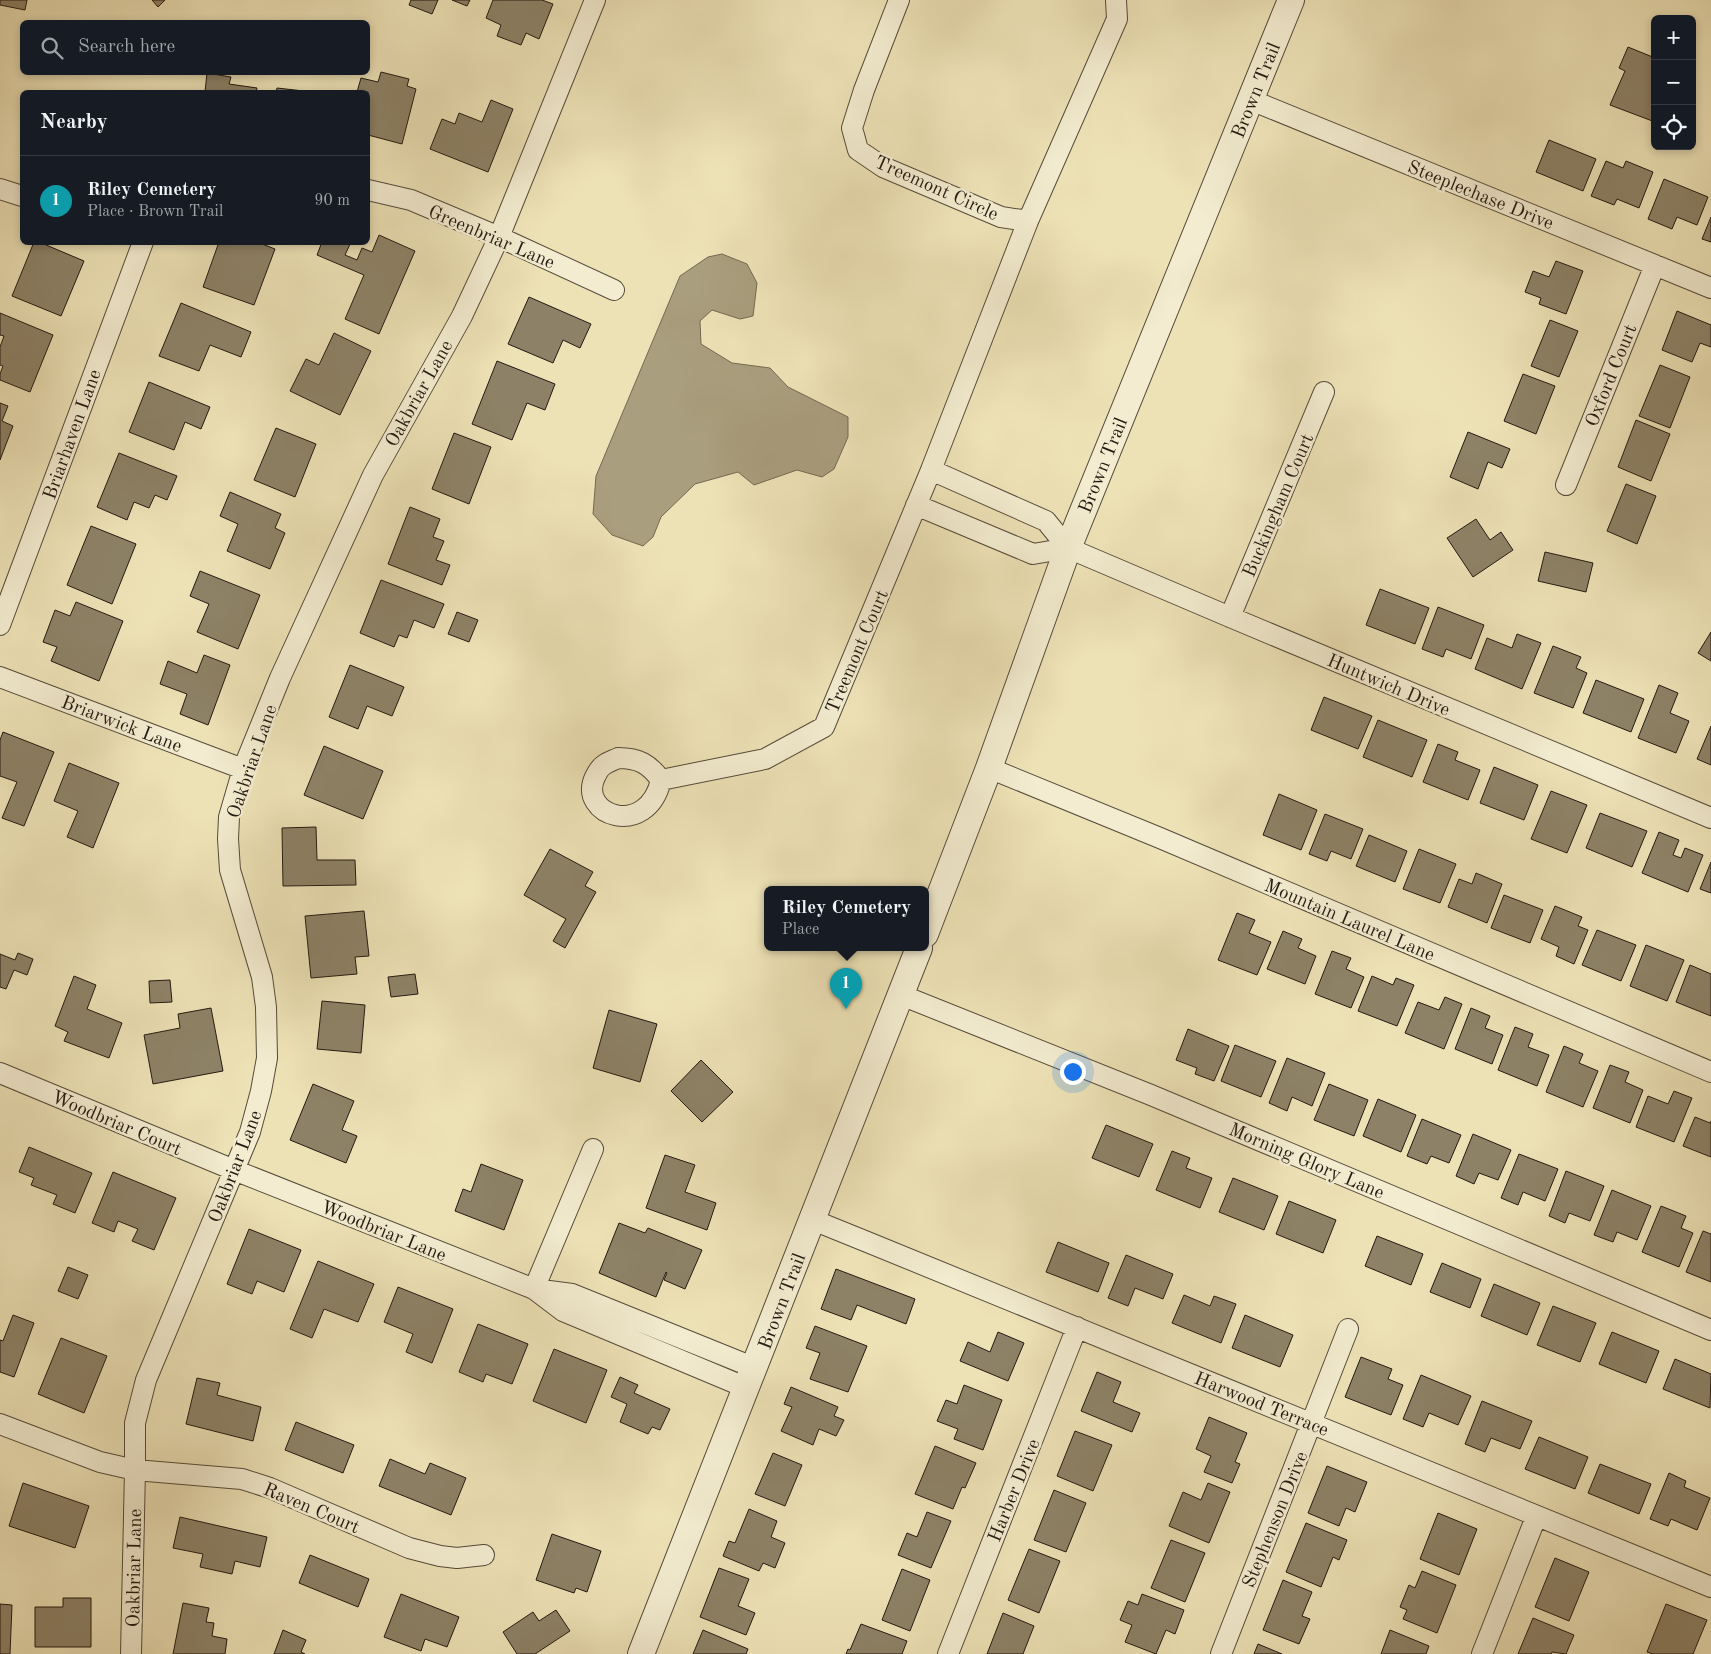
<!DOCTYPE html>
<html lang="en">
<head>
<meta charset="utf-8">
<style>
  body { margin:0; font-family:"Old Standard TT",serif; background:#20242c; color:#f1f3f6 }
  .controls { position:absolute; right:15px; top:15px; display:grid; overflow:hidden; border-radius:8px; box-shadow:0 2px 8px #0003 }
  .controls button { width:45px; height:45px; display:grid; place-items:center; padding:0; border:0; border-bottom:1px solid #363941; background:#171b24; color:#f1f3f6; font:25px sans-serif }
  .you { position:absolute; left:1072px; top:1071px; width:18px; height:18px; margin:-12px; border:4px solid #fff; border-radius:50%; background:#1a73e8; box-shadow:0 0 0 8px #1a73e833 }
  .badge { display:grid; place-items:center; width:32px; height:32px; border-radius:50%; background:#c59692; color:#fff; font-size:16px; font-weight:700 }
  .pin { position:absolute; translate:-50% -41px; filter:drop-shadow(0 1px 2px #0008) }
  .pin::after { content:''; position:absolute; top:26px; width:18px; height:15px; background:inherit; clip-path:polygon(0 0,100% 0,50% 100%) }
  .popup { position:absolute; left:764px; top:886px; width:165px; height:65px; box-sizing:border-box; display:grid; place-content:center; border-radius:8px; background:#171b24; filter:drop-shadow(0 1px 4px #0005); font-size:16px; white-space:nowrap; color:#9ea1a6 }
  .popup b { font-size:19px; color:#f1f3f6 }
  .popup::after { content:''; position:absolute; left:50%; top:100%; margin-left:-10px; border:10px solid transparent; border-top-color:#171b24 }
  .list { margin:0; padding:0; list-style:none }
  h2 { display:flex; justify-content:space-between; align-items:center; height:65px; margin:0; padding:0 20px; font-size:21px }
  h2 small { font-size:16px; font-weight:400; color:#9ea1a6 }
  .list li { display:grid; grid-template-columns:32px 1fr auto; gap:15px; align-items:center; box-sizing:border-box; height:90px; padding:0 20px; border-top:1px solid #363941 }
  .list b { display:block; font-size:19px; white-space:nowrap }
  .list p { margin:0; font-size:16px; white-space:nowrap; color:#9ea1a6 }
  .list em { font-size:16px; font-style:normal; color:#9ea1a6 }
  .icon { flex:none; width:28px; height:28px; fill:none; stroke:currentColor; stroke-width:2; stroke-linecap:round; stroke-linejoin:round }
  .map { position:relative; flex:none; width:1711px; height:1654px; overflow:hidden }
  .search { position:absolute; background:#171b24; box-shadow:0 2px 8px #0003; left:20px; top:20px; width:350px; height:55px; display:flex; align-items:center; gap:12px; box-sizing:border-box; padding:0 18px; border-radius:8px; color:#9ea1a6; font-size:19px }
  .panel { position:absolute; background:#171b24; box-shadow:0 2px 8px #0003; left:20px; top:90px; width:350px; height:155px; border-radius:8px }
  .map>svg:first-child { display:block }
</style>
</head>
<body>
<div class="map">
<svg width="1711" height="1654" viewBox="0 0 1711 1654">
  <rect width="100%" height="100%" fill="#ede2b6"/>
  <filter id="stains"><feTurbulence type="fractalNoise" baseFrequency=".004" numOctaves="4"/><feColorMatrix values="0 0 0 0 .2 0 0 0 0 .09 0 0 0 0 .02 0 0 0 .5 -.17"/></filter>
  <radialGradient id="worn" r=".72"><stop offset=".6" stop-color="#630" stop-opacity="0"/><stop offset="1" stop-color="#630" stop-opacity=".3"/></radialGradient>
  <!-- water -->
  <path fill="#a99e7e" stroke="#746952" d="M722,254L747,264L757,283L753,316L740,319L712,310L700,321L701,344L732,363L770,368L788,387L848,417V437L834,469L822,477L797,470L754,485L738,472L695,484L661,517L653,537L643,546L612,535L593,514L596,476L680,276L708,257Z"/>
  <!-- building -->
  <path fill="#8d8267" stroke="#241911" d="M0,0H27L25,10L0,5Z
    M152,0H165L158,7Z
    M411,0H438L432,14L409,5Z
    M452,0H470L467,6Z
    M493,0H542L553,4L539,39L526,33L521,45L497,36L501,25L486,18Z
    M1628,47L1655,58V122L1610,105L1625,71L1619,68Z
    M381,72L409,79L407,86L416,89L402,144L368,135V92H357L361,78L378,82Z
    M207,73L231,77L229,84L257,88L256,92H205Z
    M277,88L313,92H276Z
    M491,100L513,109L488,172L430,149L442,119L455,124L459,113L482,122Z
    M1549,140L1596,159L1583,191L1536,172Z
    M1606,161L1623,168L1626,161L1653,172L1639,208L1617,199L1614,205L1591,196Z
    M1664,179L1708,197L1697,225L1677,217L1672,229L1648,219Z
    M1711,217V242L1702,239Z
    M379,235L415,251L379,334L345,319L364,275L317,255L322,242H351L345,255L357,260L362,248L372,252Z
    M34,242H39L84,261L61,316L12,296Z
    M219,242H257L275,249L254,305L203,287Z
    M1556,261L1583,271L1566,314L1539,304L1541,298L1525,292L1533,271L1549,277Z
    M529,297L591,324L580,348L563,340L553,363L508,344Z
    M181,303L251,332L241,357L210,345L199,371L159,356Z
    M1677,311L1711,325V347L1700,343L1692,362L1662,350Z
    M0,313L53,335L30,392L0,380V374L3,366L0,365V347L4,336L0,335Z
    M1550,320L1578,331L1559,377L1531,366Z
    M334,333L371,351L340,415L290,391L306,359L319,365Z
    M497,361L555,384L545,410L527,403L512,440L472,424Z
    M1660,365L1690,377L1670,428L1639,416Z
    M1523,374L1555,386L1536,434L1504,421Z
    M149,382L210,407L201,429L185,422L174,450L129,432Z
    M0,403L8,406L2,421L13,426L0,460Z
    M1636,420L1670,434L1651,481L1618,467Z
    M276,428L316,444L295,497L254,480Z
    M1468,432L1510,449L1502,468L1488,462L1478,489L1450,477Z
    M454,433L491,447L469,504L432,489Z
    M119,453L177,476L167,500L155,495L149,508L134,502L127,520L97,507Z
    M1626,484L1656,496L1637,544L1607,531Z
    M230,492L281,514L275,528L285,533L270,569L227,551L238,524L220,516Z
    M410,507L440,519L433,537L444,541L436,560L450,565L442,585L388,564Z
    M1476,519L1490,540L1501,532L1513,550L1473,577L1447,538Z
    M91,526L136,544L112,604L67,585Z
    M1545,552L1593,563L1586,592L1538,581Z
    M200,571L260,595L238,649L197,632L209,604L190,596Z
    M381,580L444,604L434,628L414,620L407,638L399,635L394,647L360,633Z
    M1380,589L1429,608L1415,644L1366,625Z
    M76,602L123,621L99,681L51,661L57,647L43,642L55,610L70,616Z
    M1438,607L1484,625L1471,659L1446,649L1443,657L1422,649Z
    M457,612L478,620L469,642L448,634Z
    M1711,632V661L1698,653Z
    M1517,634L1541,643L1522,689L1475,669L1487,638L1512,648Z
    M1553,646L1581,657L1576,668L1587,673L1573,708L1534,693Z
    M204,655L230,665L208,725L180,714L187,694L160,684L168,661L197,673Z
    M350,665L404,687L392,716L367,706L358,729L329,717Z
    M1596,680L1644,699L1631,732L1583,713Z
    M1659,685L1678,693L1670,713L1689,721L1676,753L1638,738Z
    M1324,697L1372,716L1358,749L1311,730Z
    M1378,720L1427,740L1412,777L1363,757Z
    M1711,726V765L1697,759Z
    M3,732L54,752L24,826L2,818L17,782L0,776V740Z
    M1438,744L1458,752L1455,760L1480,770L1468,800L1423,782Z
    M324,746L383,771L363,819L304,795Z
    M69,763L119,783L93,848L67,837L78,811L54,801Z
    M1494,767L1538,785L1524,820L1480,803Z
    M1551,791L1587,805L1567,853L1531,839Z
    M1279,794L1317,810L1301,850L1263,835Z
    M1600,813L1647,831L1632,867L1586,848Z
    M1325,814L1363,829L1351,859L1331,851L1327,861L1309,854Z
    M316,827L317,860H355L356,885L283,886L282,828Z
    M1659,832L1679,840L1673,855L1681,858L1685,848L1703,855L1688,892L1642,873Z
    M1369,835L1407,851L1395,882L1356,866Z
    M550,849L593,872L585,886L596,892L565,948L553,941L566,919L524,895Z
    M1419,849L1456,864L1440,903L1403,889Z
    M1711,862V893L1700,889Z
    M1476,873L1502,884L1487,923L1448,907L1459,879L1472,884Z
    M1504,895L1543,910L1530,943L1491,928Z
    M1555,906L1582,917L1578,926L1588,930L1574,964L1556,956L1559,947L1541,939Z
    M364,911L369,956L355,957L357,974L311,978L305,916Z
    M1237,913L1255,920L1249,933L1271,942L1257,975L1218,960Z
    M1597,930L1636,945L1621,981L1582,965Z
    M1283,931L1302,939L1298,948L1316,956L1305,984L1267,969Z
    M1646,945L1684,960L1667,1001L1630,986Z
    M1332,951L1351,958L1346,969L1364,977L1351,1008L1315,994Z
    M18,953L33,959L27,975L14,970L6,989L0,987V954L15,960Z
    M1690,965L1711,974V1016L1676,1002Z
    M415,974L418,994L391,997L388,977Z
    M74,976L96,985L87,1009L122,1023L109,1058L64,1041L68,1032L55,1026Z
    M1372,976L1393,985L1396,978L1414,985L1397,1026L1358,1011Z
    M170,980L172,1002L150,1003L149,981Z
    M1445,997L1462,1004L1444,1049L1405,1033L1418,1002L1439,1010Z
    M322,1001L365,1005L361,1053L317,1049Z
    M211,1008L223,1071L153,1084L144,1035L180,1028L178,1014Z
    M1471,1008L1490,1016L1485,1028L1503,1035L1492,1064L1455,1049Z
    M609,1010L657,1024L640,1082L593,1068Z
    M1515,1027L1533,1034L1528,1047L1549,1055L1537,1086L1498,1070Z
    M1188,1029L1229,1046L1214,1081L1195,1074L1197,1068L1176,1060Z
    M1235,1045L1276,1061L1261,1097L1221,1081Z
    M1564,1046L1583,1054L1579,1063L1598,1071L1583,1107L1546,1092Z
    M1287,1058L1325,1073L1312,1106L1292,1097L1287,1111L1269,1103Z
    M701,1060L733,1092L702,1122L671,1091Z
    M1610,1065L1629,1072L1625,1082L1643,1090L1630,1123L1593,1108Z
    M313,1084L354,1101L342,1130L357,1136L346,1163L290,1140Z
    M1329,1084L1368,1100L1354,1136L1314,1120Z
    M1674,1091L1692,1098L1674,1142L1636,1127L1648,1096L1668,1104Z
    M1378,1099L1416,1115L1401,1152L1363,1136Z
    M1695,1117L1710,1123L1711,1121V1157L1683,1146Z
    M1422,1119L1461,1135L1449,1163L1431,1156L1427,1164L1407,1156Z
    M1106,1125L1153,1144L1139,1177L1092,1158Z
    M1473,1134L1511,1150L1498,1180L1479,1173L1474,1184L1456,1176Z
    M29,1147L92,1173L75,1213L53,1204L57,1195L31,1185L34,1178L19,1172Z
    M1172,1151L1190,1158L1186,1168L1212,1178L1200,1208L1156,1190Z
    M1519,1154L1558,1169L1545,1201L1523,1192L1518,1205L1501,1198Z
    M665,1155L695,1165L685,1192L716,1203L707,1230L646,1208Z
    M481,1164L523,1180L504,1230L455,1211L463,1189L471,1192Z
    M1566,1171L1604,1186L1590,1221L1569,1213L1565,1223L1549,1216Z
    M113,1172L176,1198L154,1250L132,1241L138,1229L118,1221L114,1232L92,1223Z
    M1233,1178L1278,1196L1264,1230L1219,1212Z
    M1612,1190L1651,1206L1637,1240L1617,1232L1613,1242L1594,1235Z
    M1289,1201L1336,1220L1323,1253L1276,1234Z
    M1661,1206L1686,1216L1681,1228L1693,1233L1679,1267L1642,1252Z
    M619,1223L645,1233L648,1228L702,1250L685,1289L664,1280L667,1273L666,1272L656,1297L599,1273Z
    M249,1229L301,1250L284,1292L257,1281L252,1294L227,1284Z
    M1703,1231L1711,1234V1282L1686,1272Z
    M1377,1236L1423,1254L1411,1285L1365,1266Z
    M1058,1242L1109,1263L1098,1292L1046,1272Z
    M1126,1255L1173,1274L1163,1299L1135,1288L1128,1306L1108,1298Z
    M318,1261L374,1284L358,1322L324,1309L312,1338L290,1329Z
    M1442,1263L1481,1279L1470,1308L1430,1292Z
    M68,1267L88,1275L78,1299L58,1291Z
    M836,1269L915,1299L906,1324L857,1305L851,1320L821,1309Z
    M1494,1284L1540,1303L1527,1335L1481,1316Z
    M398,1287L453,1309L432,1363L406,1352L413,1334L384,1322Z
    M1184,1295L1210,1306L1214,1296L1236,1304L1221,1343L1172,1323Z
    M1553,1306L1596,1323L1580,1362L1537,1345Z
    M13,1315L34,1323L14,1377L0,1372V1340L3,1341Z
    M1245,1315L1293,1335L1280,1367L1232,1348Z
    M478,1324L528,1344L512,1384L486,1374L483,1382L459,1372Z
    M815,1326L867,1346L848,1392L810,1379L820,1353L806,1348Z
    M998,1332L1024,1343L1008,1381L960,1361L968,1342L990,1352Z
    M1612,1332L1659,1351L1646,1383L1599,1364Z
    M61,1338L107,1356L84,1413L38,1394Z
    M554,1349L607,1370L586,1423L533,1401Z
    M1361,1357L1392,1369L1388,1379L1403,1385L1391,1415L1345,1397Z
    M1675,1359L1711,1374L1710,1408L1663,1389Z
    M1097,1372L1121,1382L1113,1402L1140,1413L1132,1432L1081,1411Z
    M1421,1375L1471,1396L1458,1425L1429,1413L1423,1427L1403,1419Z
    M620,1377L638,1385L634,1393L670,1409L660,1430L652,1427L648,1434L620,1422L627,1404L611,1397Z
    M197,1378L220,1383L217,1395L261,1407L253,1441L186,1424Z
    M964,1385L1002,1400L983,1450L954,1439L958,1429L937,1421L946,1400L957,1404Z
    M791,1387L838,1407L834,1416L844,1420L836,1436L819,1429L813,1445L781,1431L792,1407L784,1404Z
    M1482,1401L1532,1421L1520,1449L1491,1438L1485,1452L1465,1444Z
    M1209,1417L1247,1433L1235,1462L1240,1464L1232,1483L1204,1472L1211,1456L1196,1449Z
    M296,1422L354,1445L343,1473L285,1450Z
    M1075,1431L1112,1445L1093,1491L1057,1476Z
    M1539,1437L1588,1457L1575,1489L1525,1469Z
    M935,1446L976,1463L965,1488L962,1487L953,1509L915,1494Z
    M773,1453L802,1465L785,1506L755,1494Z
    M390,1459L425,1474L430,1463L466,1478L451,1515L379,1486Z
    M1600,1464L1651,1484L1639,1514L1588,1493Z
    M1327,1466L1367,1482L1355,1512L1346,1508L1339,1526L1308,1513Z
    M1669,1473L1686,1481L1684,1487L1710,1498L1697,1530L1671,1519L1668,1526L1650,1519Z
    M23,1483L89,1506L75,1548L9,1526Z
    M1208,1483L1230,1492L1209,1543L1169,1526L1183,1492L1201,1500Z
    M1054,1490L1086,1503L1066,1552L1034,1540Z
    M749,1509L777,1521L771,1537L785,1543L775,1568L763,1563L759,1571L723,1556L729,1541L735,1543Z
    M927,1512L951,1521L931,1568L898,1555L907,1533L917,1537Z
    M1438,1513L1477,1529L1459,1575L1420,1559Z
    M180,1517L267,1537L260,1567L235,1561L232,1574L200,1567L203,1554L173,1548Z
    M1306,1523L1347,1540L1339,1560L1333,1557L1321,1587L1286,1572Z
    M552,1534L601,1551L587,1592L576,1588L574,1593L536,1580Z
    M1171,1540L1205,1553L1185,1602L1151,1588Z
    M1029,1549L1060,1561L1039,1613L1008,1600Z
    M310,1555L369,1579L358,1607L299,1583Z
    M1555,1558L1589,1572L1569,1621L1535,1607Z
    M719,1568L749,1579L738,1606L755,1613L746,1635L700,1617Z
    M902,1569L930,1580L910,1631L882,1620Z
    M1422,1571L1456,1585L1437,1633L1403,1619L1407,1610L1400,1607L1409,1585L1415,1588Z
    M1283,1580L1312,1592L1302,1616L1310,1619L1299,1644L1263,1630Z
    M401,1594L459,1617L447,1647L425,1639L421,1651L384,1637Z
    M1142,1594L1184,1610L1175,1634L1166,1630L1156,1654L1125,1642L1132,1625L1120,1620L1128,1601L1138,1605Z
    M63,1598H91V1647H35V1607H63Z
    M183,1603L209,1608L206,1622L214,1623L212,1636L227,1639L225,1654H173Z
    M0,1604L12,1605L10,1654H0Z
    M1666,1604L1707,1620L1693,1654H1653L1647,1652Z
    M556,1610L570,1631L535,1654H517L503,1632L533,1612L539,1621Z
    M1003,1613L1034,1626L1023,1654H987Z
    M1533,1618L1574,1635L1566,1654L1552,1652L1551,1654H1518Z
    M861,1624L907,1641L902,1654H846L848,1649L850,1650Z
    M283,1630L306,1640L301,1652L305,1654H274Z
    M703,1630L748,1649L746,1654H693Z
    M1390,1630L1429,1646L1426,1654H1381Z
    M1258,1644L1282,1654H1254Z"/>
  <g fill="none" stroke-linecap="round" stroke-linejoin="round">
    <defs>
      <path id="minor" d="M899,0L864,90L852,128L858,150L883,167L1001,217L1028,221L1117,19L1116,0
        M1251,100L1711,288
        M0,189L22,196
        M368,190L411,200L499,237L614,290
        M931,470L1046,521L1068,548L1230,617L1711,818
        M1566,485L1655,265
        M916,505L1033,554L1068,548
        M1230,617L1324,392
        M0,625L143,242
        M0,677L243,769
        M618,758C639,758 649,764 661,780C647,840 577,815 595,777C597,773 600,767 604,765C608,762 614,760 618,758Z
        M989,768L1160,838L1711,1072
        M661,780L765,759L824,727L931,470L1028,221
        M901,995L1151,1095L1711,1330
        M0,1073L234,1170L534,1289L572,1294L755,1368
        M813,1220C1113,1341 1411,1467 1711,1587
        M534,1289L563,1311L747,1388
        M534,1289L593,1149
        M0,1424L100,1462L135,1470L242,1479L270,1488L409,1548L440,1556L457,1558L484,1555
        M131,1654L135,1470V1423L146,1380L250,1132L261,1091L267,1058L266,1007L262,977L230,870L228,839L229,817L243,769L280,678L373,475L462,316L499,237L595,0
        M948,1654L1077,1327
        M1221,1654L1348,1329
        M1482,1654L1536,1517"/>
      <path id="tertiary" d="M925,934L989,768L1068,548L1291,0
        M641,1654L919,948"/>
    </defs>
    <!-- minor casing -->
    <use href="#minor" stroke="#564b3a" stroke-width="22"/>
    <!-- tertiary casing -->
    <use href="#tertiary" stroke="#564b3a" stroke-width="28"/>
    <!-- minor -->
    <use href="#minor" stroke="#f3ecd0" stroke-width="20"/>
    <!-- tertiary -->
    <use href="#tertiary" stroke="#f3ecd0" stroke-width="26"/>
  </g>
  <g text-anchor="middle" stroke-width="5" stroke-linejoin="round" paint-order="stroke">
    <!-- street labels -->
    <g font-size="19" fill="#241911" stroke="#f3ecd0">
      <text transform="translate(1255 90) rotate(-68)" y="7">Brown Trail</text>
      <text transform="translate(937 187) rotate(24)" y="7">Treemont Circle</text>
      <text transform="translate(1481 194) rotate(22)" y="7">Steeplechase Drive</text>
      <text transform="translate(492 236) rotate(23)" y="7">Greenbriar Lane</text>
      <text transform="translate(1610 375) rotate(-68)" y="7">Oxford Court</text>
      <text transform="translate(418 393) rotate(-61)" y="7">Oakbriar Lane</text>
      <text transform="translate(71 434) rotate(-70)" y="7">Briarhaven Lane</text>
      <text transform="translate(1102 465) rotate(-68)" y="7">Brown Trail</text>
      <text transform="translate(1277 505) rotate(-67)" y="7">Buckingham Court</text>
      <text transform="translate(856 651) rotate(-67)" y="7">Treemont Court</text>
      <text transform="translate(1389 684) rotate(23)" y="7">Huntwich Drive</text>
      <text transform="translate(122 723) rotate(21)" y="7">Briarwick Lane</text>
      <text transform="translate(251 761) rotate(-71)" y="7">Oakbriar Lane</text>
      <text transform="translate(1350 919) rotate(23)" y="7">Mountain Laurel Lane</text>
      <text transform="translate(117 1122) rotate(23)" y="7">Woodbriar Court</text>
      <text transform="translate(1307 1160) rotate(23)" y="7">Morning Glory Lane</text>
      <text transform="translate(234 1166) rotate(-69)" y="7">Oakbriar Lane</text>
      <text transform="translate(384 1230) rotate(22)" y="7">Woodbriar Lane</text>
      <text transform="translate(781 1301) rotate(-69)" y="7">Brown Trail</text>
      <text transform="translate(1262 1403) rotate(22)" y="7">Harwood Terrace</text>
      <text transform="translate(1013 1490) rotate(-68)" y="7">Harber Drive</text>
      <text transform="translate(312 1507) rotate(23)" y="7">Raven Court</text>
      <text transform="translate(1274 1519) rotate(-68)" y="7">Stephenson Drive</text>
      <text transform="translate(133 1568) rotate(-89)" y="7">Oakbriar Lane</text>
    </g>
  </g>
  <rect width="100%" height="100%" filter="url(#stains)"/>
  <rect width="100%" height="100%" fill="url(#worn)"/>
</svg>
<div class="controls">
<button>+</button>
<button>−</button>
<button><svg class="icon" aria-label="locate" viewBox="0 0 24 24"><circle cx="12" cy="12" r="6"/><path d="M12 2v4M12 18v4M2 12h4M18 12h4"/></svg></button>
</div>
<div class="you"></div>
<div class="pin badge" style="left:846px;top:1009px;background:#0f9aa8">1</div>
<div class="popup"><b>Riley Cemetery</b>Place</div>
<div class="search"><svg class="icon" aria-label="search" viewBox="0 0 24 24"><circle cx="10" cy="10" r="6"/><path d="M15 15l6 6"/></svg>Search here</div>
<section class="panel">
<h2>Nearby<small></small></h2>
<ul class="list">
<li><span class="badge" style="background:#0f9aa8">1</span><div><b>Riley Cemetery</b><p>Place · Brown Trail</p></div><em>90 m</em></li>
</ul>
</section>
</div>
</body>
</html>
